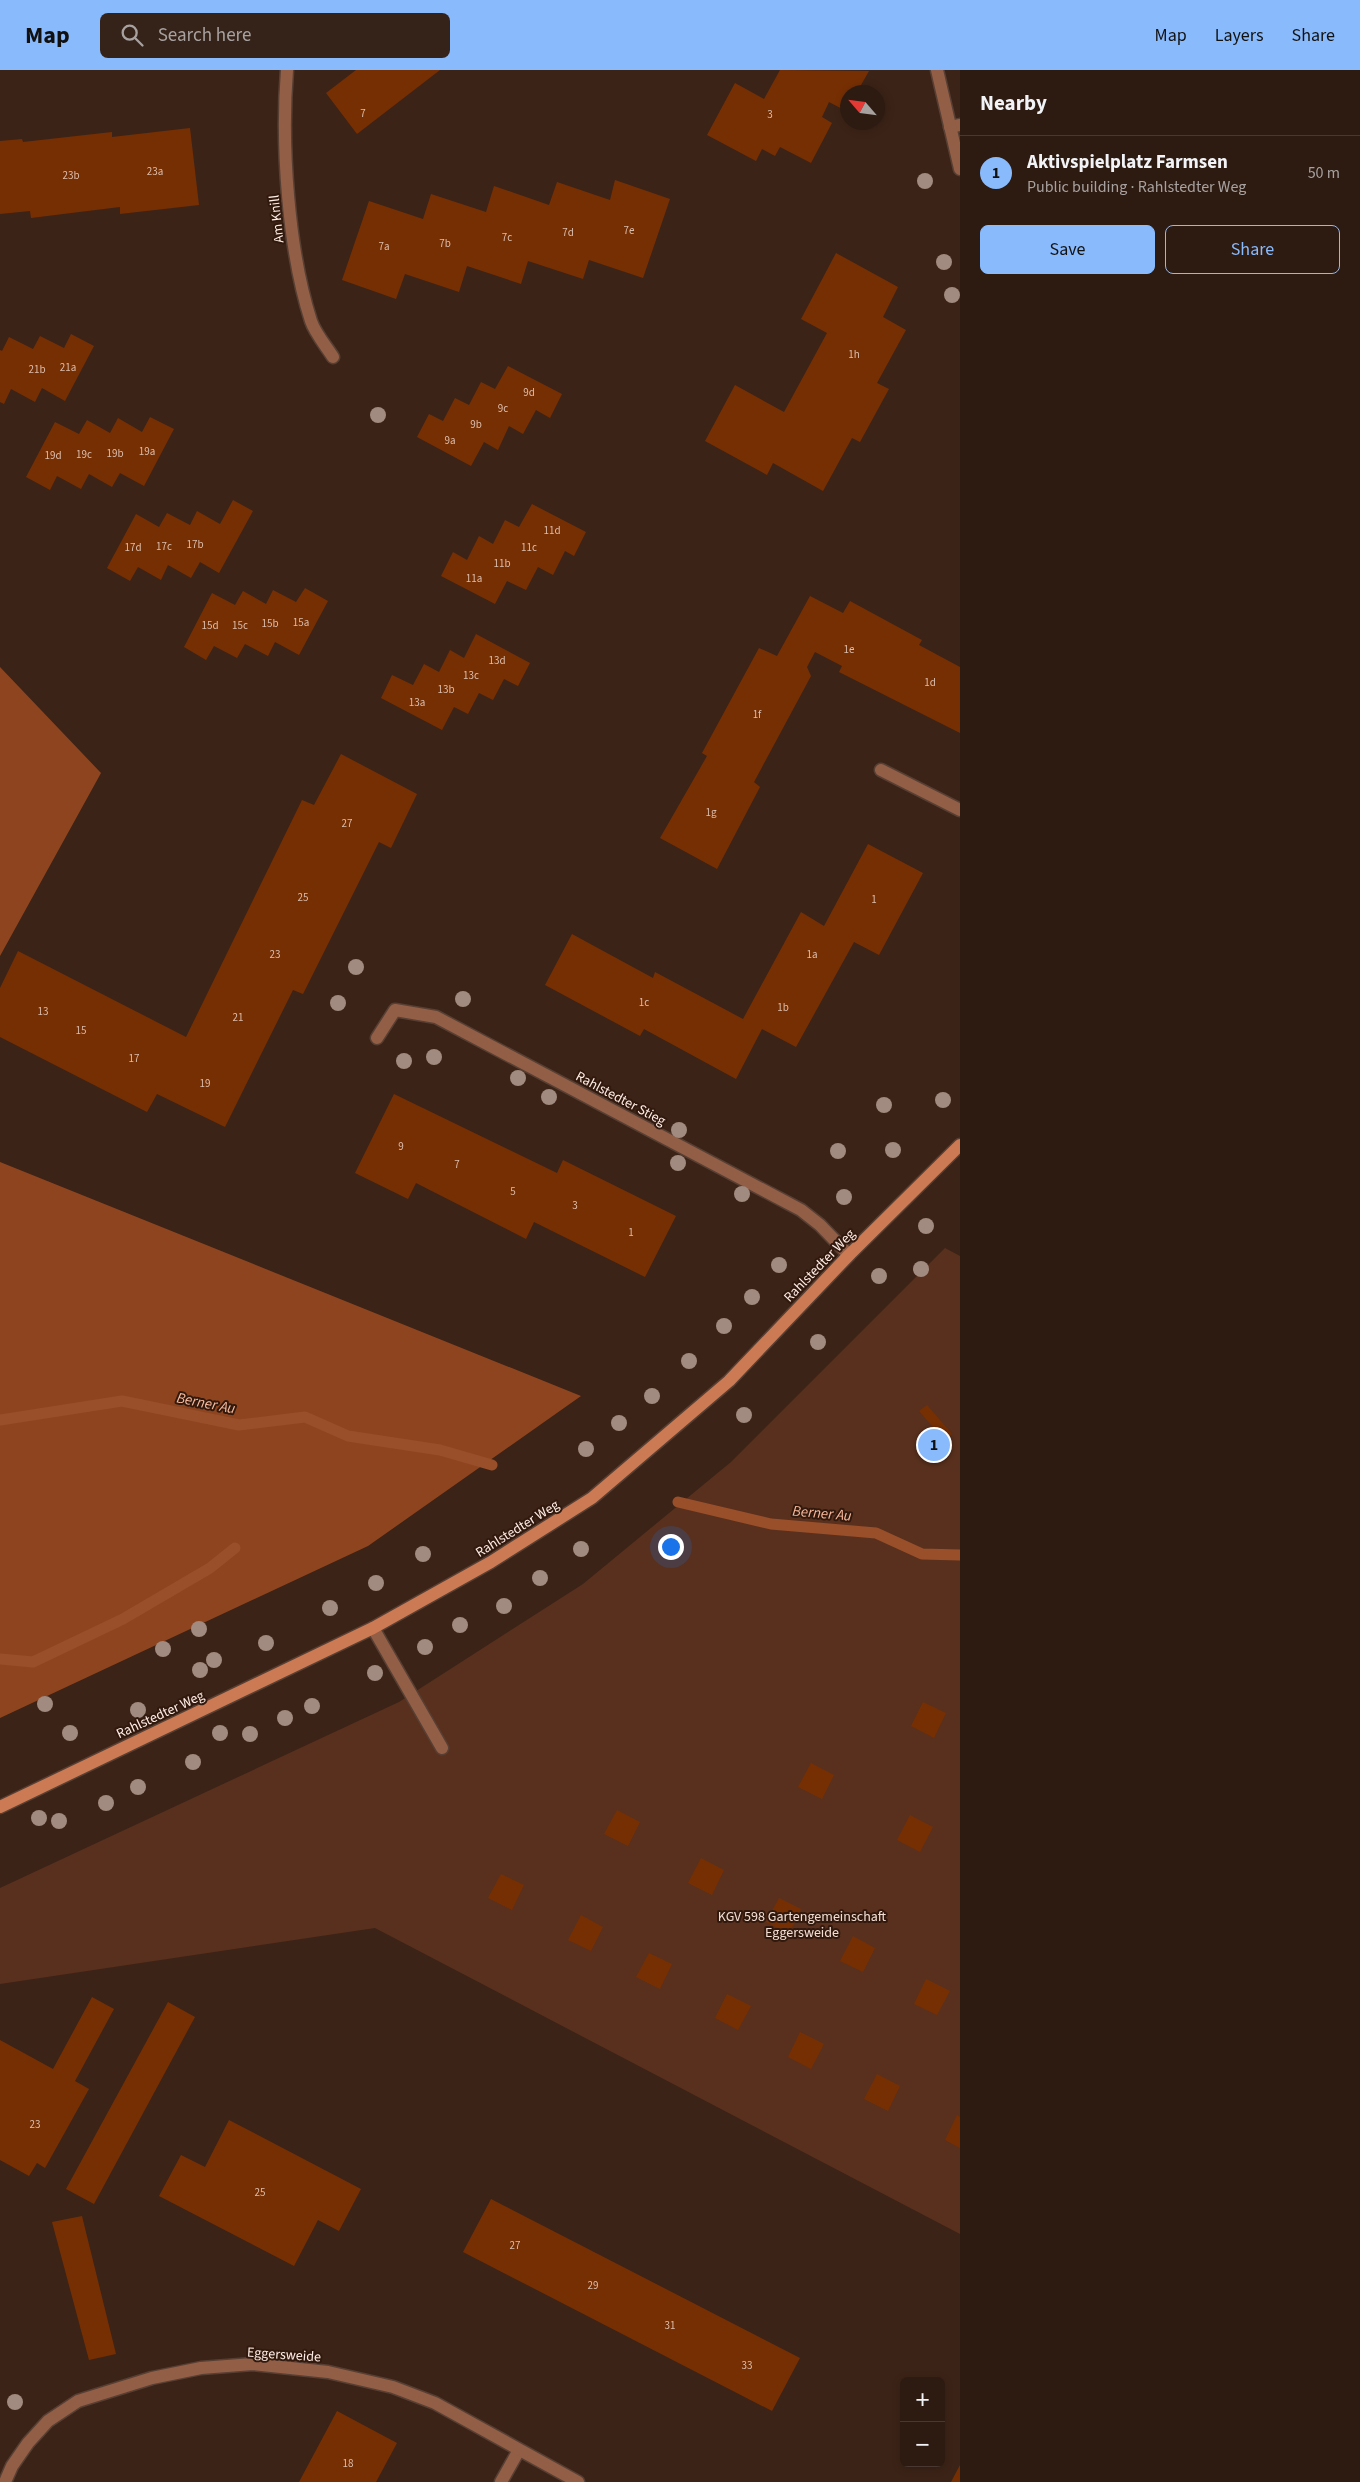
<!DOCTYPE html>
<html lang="en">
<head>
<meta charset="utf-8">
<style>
  body { margin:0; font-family:"Source Sans 3",sans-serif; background:#35231a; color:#f1f3f6 }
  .controls { position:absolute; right:15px; bottom:15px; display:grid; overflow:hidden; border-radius:8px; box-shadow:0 2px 8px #0003 }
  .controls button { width:45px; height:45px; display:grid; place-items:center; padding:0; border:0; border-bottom:1px solid #483831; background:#2d1a11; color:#f1f3f6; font:25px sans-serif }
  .compass { position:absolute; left:840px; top:15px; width:45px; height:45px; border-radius:50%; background:#2d1a11; box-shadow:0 2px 8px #0003; rotate:298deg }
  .you { position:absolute; left:670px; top:1476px; width:18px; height:18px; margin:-12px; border:4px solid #fff; border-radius:50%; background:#1a73e8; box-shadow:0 0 0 8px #1a73e833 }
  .badge { display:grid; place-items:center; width:32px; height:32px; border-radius:50%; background:#89bafc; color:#111; font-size:16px; font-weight:700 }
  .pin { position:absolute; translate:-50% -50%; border:2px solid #fff; box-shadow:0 1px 5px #0006 }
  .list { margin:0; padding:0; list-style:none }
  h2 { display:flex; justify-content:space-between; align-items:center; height:65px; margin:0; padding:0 20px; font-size:21px }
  h2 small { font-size:16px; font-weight:400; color:#a7a19f }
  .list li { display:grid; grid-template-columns:32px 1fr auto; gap:15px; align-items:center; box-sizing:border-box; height:75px; padding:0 20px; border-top:1px solid #483831 }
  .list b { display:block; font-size:19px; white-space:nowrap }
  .list p { margin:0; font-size:16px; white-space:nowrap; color:#a7a19f }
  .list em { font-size:16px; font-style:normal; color:#a7a19f }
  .actions { display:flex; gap:10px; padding:15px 20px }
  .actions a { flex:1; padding:11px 0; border:1px solid #89bafc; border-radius:8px; text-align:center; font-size:18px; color:#89bafc }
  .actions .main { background:#89bafc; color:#111 }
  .icon { flex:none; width:28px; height:28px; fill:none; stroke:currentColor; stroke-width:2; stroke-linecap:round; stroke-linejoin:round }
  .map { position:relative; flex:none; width:960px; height:2412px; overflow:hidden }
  header { display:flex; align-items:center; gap:30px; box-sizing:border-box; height:70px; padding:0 25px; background:#89bafc; color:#111 }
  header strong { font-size:24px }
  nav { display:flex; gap:28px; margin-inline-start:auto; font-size:18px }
  .search { width:350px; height:45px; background:#35231a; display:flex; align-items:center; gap:12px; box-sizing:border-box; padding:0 18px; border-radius:8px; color:#a7a19f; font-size:19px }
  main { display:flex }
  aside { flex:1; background:#2d1a11 }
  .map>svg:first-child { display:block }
</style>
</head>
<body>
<header>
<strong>Map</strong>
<div class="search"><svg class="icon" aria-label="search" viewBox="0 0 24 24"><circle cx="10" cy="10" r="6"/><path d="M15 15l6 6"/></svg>Search here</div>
<nav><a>Map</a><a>Layers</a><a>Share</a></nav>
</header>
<main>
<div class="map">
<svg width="960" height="2412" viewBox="0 0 960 2412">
  <rect width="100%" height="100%" fill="#3c2317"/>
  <!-- green -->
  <path fill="#59301d" d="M945,1178L960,1186V2164L375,1858L0,1914V1818L399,1632L583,1514L731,1392Z"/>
  <!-- forest -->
  <path fill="#8e451f" d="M0,597L101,703L0,886Z
    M0,1092L581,1326L368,1476L0,1648Z"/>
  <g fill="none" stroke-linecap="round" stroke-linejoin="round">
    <!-- stream -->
    <path stroke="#994f2a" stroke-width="11" d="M0,1350L122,1331L239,1355L305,1347L348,1366L440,1380L492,1395
      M678,1432L771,1454L876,1463L922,1484L960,1485
      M0,1589L33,1592L123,1549L210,1498L235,1478"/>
  </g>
  <!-- building -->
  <path fill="#762f03" d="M356,0H440L357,64L326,23Z
    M780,0L869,1L857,22H848V42L829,32L822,47L832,53L811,93L780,77L775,86L762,79L756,91L707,65L735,13L764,29Z
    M190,58L199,135L120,144V137L31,148L30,141L0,144V71L22,69L23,72L112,62V67Z
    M615,110L670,129L643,208L589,190L583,209L528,191L521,214L467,196L459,222L405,204L396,229L342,210L369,131L423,149L431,124L486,142L494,116L549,135L557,112L610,130Z
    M836,183L898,217L883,247L906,260L877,313L889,319L860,372L852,368L823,421L773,393L767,405L705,371L735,315L784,342L827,263L801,249Z
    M71,264L94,276L65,331L42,318L35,332L11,319L4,334L0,332V280L2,281L9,267L33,279L40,266L64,278Z
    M508,296L562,324L550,348L536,340L523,364L509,356L498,380L484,372L471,396L417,367L429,344L443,351L455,328L469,335L481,312L495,319Z
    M150,347L174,359L144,416L120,403L112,417L89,404L81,419L57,406L50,420L26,407L55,352L79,364L87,350L110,363L118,348L142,362Z
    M233,430L253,441L219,503L200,492L191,508L168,495L161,510L138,497L130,511L107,498L136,444L159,457L167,443L190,455L197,441L220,454Z
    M532,434L586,462L574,486L565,481L553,505L538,497L526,520L507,511L495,534L441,506L453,482L467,490L479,466L493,474L505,450L519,457Z
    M305,518L328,531L299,585L275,572L268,586L245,574L237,588L214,576L206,590L184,577L212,523L235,535L243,521L266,534L273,520L296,532Z
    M810,526L843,543L850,531L922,570L919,575L960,597V663L839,602L842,596L815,582L807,597L811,606L754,712L760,717L717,799L660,768L707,686L702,683L759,578L777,586Z
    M476,564L530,593L518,616L504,609L493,630L479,623L468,644L454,637L442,660L381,628L392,605L413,615L424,594L439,602L450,580L464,588Z
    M341,684L417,724L391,778L379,772L303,924L293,920L225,1057L157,1024L147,1042L0,967V918L18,881L186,967L302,730L314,735Z
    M868,774L923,803L879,885L854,872L796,977L762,959L736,1009L644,959L640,966L545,915L572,864L653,908L655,902L743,949L801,842L824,856Z
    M394,1024L557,1103L563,1090L676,1146L645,1207L534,1152L526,1169L416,1113L408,1129L355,1103Z
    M927,1335L952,1364L945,1371L919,1341Z
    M923,1632L946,1643L934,1668L911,1656Z
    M811,1693L834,1705L822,1729L798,1717Z
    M617,1740L640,1752L628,1776L604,1764Z
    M910,1745L933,1757L920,1782L897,1770Z
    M701,1788L724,1800L712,1825L688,1813Z
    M501,1804L524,1815L512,1840L488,1828Z
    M779,1828L801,1839L789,1864L766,1852Z
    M581,1845L603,1857L591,1881L568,1870Z
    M853,1866L875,1878L863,1902L840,1891Z
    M649,1883L672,1894L660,1919L636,1907Z
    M926,1909L950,1921L937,1945L914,1934Z
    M727,1924L751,1936L738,1960L715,1948Z
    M92,1927L114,1939L75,2011L89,2019L45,2098L37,2093L29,2106L0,2090V1970L53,1999Z
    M168,1932L195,1947L94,2134L66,2119Z
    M800,1962L824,1974L811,1999L788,1987Z
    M877,2004L900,2016L888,2041L864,2029Z
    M957,2045L960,2047V2078L945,2070Z
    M229,2050L361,2119L339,2161L318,2150L294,2196L159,2126L181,2085L205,2097Z
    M491,2129L800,2288L772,2341L463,2182Z
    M82,2146L116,2284L89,2290L52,2152Z
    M337,2341L397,2373L376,2412H299Z
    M960,2395V2412H951Z"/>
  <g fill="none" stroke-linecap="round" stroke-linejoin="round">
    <defs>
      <path id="lane" d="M950,57L960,55
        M881,700L960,740
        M373,1558L442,1678
        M501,2412L519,2380"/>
      <path id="street" d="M287,0C281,74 288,180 311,251C315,263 326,276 333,287
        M937,0L960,99
        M377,968L395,940L436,947L801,1140L820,1155L849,1185
        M5,2412L12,2396L28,2373L48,2351L78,2331L152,2308L201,2298L253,2294L328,2302L393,2317L435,2333L578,2412"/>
      <path id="secondary" d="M0,1737L373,1558L491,1492L592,1428L729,1311L849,1185L960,1075"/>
    </defs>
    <!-- lane casing -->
    <use href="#lane" stroke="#573f34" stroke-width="15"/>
    <!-- street casing -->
    <use href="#street" stroke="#573f34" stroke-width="15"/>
    <!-- secondary casing -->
    <use href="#secondary" stroke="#573f34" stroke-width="15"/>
    <!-- lane -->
    <use href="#lane" stroke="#925e46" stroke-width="12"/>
    <!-- street -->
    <use href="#street" stroke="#925e46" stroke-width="12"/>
    <!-- secondary -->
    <use href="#secondary" stroke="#cc7a53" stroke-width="12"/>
  </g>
  <!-- trees -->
  <g fill="#a18a7f">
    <circle cx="925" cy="111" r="8"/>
    <circle cx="944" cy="192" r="8"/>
    <circle cx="952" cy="225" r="8"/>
    <circle cx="378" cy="345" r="8"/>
    <circle cx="356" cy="897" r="8"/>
    <circle cx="463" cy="929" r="8"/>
    <circle cx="338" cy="933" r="8"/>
    <circle cx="434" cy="987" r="8"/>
    <circle cx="404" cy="991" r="8"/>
    <circle cx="518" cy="1008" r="8"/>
    <circle cx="549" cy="1027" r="8"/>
    <circle cx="943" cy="1030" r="8"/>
    <circle cx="884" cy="1035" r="8"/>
    <circle cx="679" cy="1060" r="8"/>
    <circle cx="893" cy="1080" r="8"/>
    <circle cx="838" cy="1081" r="8"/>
    <circle cx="678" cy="1093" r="8"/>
    <circle cx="742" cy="1124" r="8"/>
    <circle cx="844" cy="1127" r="8"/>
    <circle cx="926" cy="1156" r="8"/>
    <circle cx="779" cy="1195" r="8"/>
    <circle cx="921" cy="1199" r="8"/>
    <circle cx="879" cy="1206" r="8"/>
    <circle cx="752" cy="1227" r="8"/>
    <circle cx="724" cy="1256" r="8"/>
    <circle cx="818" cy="1272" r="8"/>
    <circle cx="689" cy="1291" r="8"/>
    <circle cx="652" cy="1326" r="8"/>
    <circle cx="744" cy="1345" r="8"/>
    <circle cx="619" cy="1353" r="8"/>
    <circle cx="586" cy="1379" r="8"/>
    <circle cx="581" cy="1479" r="8"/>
    <circle cx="423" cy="1484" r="8"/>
    <circle cx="540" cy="1508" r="8"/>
    <circle cx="376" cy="1513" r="8"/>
    <circle cx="504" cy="1536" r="8"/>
    <circle cx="330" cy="1538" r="8"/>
    <circle cx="460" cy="1555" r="8"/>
    <circle cx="199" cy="1559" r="8"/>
    <circle cx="266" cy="1573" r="8"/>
    <circle cx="425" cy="1577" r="8"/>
    <circle cx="163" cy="1579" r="8"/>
    <circle cx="214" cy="1590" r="8"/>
    <circle cx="200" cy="1600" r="8"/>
    <circle cx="375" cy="1603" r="8"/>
    <circle cx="45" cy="1634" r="8"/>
    <circle cx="312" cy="1636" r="8"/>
    <circle cx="138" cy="1640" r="8"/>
    <circle cx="285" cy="1648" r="8"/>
    <circle cx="70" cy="1663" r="8"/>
    <circle cx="220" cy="1663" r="8"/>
    <circle cx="250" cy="1664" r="8"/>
    <circle cx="193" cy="1692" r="8"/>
    <circle cx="138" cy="1717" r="8"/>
    <circle cx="106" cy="1733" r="8"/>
    <circle cx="39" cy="1748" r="8"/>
    <circle cx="59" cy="1751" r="8"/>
    <circle cx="15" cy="2332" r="8"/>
  </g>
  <g text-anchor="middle" stroke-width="4" stroke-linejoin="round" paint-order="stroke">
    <!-- number labels -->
    <g font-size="11" fill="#dcbdac">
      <text x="363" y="47">7</text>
      <text x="770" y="48">3</text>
      <text x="155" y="105">23a</text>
      <text x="71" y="109">23b</text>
      <text x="629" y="164">7e</text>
      <text x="568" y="166">7d</text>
      <text x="507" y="171">7c</text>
      <text x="445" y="177">7b</text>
      <text x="384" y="180">7a</text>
      <text x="854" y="288">1h</text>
      <text x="68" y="301">21a</text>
      <text x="37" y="303">21b</text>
      <text x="529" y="326">9d</text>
      <text x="503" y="342">9c</text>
      <text x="476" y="358">9b</text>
      <text x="450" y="374">9a</text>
      <text x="147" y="385">19a</text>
      <text x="115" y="387">19b</text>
      <text x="84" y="388">19c</text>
      <text x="53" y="389">19d</text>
      <text x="552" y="464">11d</text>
      <text x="195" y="478">17b</text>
      <text x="164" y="480">17c</text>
      <text x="133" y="481">17d</text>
      <text x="529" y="481">11c</text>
      <text x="502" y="497">11b</text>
      <text x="474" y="512">11a</text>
      <text x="301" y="556">15a</text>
      <text x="270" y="557">15b</text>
      <text x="210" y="559">15d</text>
      <text x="240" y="559">15c</text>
      <text x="849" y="583">1e</text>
      <text x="497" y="594">13d</text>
      <text x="471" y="609">13c</text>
      <text x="930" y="616">1d</text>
      <text x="446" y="623">13b</text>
      <text x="417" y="636">13a</text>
      <text x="757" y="648">1f</text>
      <text x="711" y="746">1g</text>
      <text x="347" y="757">27</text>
      <text x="303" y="831">25</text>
      <text x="874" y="833">1</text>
      <text x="275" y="888">23</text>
      <text x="812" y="888">1a</text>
      <text x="644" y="936">1c</text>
      <text x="783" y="941">1b</text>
      <text x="43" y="945">13</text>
      <text x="238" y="951">21</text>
      <text x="81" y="964">15</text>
      <text x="134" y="992">17</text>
      <text x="205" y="1017">19</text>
      <text x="401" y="1080">9</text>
      <text x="457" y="1098">7</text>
      <text x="513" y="1125">5</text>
      <text x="575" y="1139">3</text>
      <text x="631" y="1166">1</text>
      <text x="35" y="2058">23</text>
      <text x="260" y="2126">25</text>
      <text x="515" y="2179">27</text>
      <text x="593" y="2219">29</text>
      <text x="670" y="2259">31</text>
      <text x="747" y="2299">33</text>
      <text x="348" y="2397">18</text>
    </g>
    <!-- street labels -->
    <g font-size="14" fill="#feece4" stroke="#31190e">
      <text transform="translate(276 149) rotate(-96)" y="5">Am Knill</text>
      <text transform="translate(621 1028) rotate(28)" y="5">Rahlstedter Stieg</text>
      <text transform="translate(819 1195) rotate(-46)" y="5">Rahlstedter Weg</text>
      <text transform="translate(517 1458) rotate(-32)" y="5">Rahlstedter Weg</text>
      <text transform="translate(160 1644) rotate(-25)" y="5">Rahlstedter Weg</text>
      <text transform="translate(284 2284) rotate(4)" y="5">Eggersweide</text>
    </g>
    <!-- park labels -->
    <g font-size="14" fill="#f4ded4" stroke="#31190e">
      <text x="802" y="1851">KGV 598 Gartengemeinschaft<tspan x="802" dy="16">Eggersweide</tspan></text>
    </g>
    <!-- water labels -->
    <g font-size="15" font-style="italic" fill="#faba9d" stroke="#31190e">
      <text transform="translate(206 1333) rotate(11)" y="5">Berner Au</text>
      <text transform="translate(822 1443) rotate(5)" y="5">Berner Au</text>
    </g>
  </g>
</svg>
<div class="controls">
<button>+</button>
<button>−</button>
</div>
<svg class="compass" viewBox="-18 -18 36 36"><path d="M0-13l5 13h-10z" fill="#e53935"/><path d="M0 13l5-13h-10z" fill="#a7a19f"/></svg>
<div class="you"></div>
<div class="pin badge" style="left:934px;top:1375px">1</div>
</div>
<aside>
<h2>Nearby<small></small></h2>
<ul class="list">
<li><span class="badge">1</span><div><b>Aktivspielplatz Farmsen</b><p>Public building · Rahlstedter Weg</p></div><em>50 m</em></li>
</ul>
<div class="actions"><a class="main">Save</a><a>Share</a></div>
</aside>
</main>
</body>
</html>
